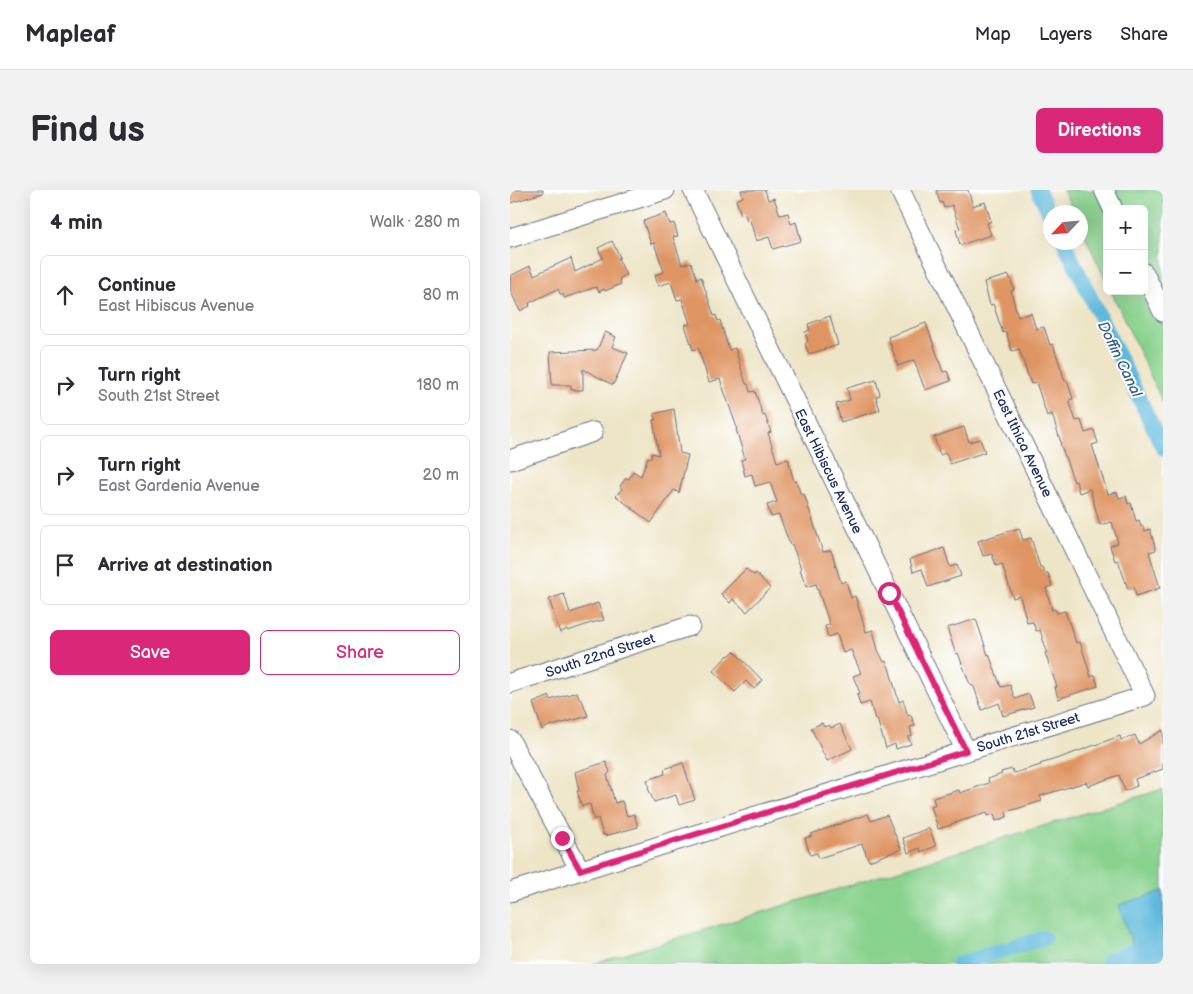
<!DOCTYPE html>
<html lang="en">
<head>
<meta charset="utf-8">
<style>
  body { margin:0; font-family:"Balsamiq Sans",sans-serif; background:#f2f2f3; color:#2b2b33 }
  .controls { position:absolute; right:15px; top:15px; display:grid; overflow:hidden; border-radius:8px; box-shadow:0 5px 20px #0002 }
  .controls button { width:45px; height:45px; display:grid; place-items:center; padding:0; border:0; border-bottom:1px solid #e1e1e2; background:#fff; color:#2b2b33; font:25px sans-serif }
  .compass { position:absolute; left:533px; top:15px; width:45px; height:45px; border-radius:50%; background:#fff; box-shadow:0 5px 20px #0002; rotate:244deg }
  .stop { position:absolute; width:15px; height:15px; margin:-11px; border:4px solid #db2777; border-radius:50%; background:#fff }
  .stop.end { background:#db2777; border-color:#fff; box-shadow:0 1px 5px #0008 }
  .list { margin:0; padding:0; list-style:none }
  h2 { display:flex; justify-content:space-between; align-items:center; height:65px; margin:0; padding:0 20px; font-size:21px }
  h2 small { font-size:16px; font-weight:400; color:#7c7c81 }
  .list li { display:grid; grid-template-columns:32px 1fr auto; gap:15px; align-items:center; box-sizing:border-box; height:80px; margin:0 10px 10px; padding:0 10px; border:1px solid #e1e1e2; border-radius:8px }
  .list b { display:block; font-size:19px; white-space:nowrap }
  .list p { margin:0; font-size:16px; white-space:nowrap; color:#7c7c81 }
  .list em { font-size:16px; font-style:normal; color:#7c7c81 }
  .actions { display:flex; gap:10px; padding:15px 20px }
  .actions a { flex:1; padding:11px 0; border:1px solid #db2777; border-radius:8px; text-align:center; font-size:18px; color:#db2777 }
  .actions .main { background:#db2777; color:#fff }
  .icon { flex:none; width:28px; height:28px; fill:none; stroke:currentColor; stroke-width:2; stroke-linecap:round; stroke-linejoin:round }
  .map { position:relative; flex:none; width:653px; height:774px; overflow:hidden; border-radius:8px }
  header { display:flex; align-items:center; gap:30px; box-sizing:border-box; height:70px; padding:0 25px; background:#fff; border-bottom:1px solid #e1e1e2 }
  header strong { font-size:24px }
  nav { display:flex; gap:28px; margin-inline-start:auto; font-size:18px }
  .intro { display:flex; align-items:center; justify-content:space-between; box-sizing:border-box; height:120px; padding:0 30px }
  h1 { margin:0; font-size:35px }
  .button { padding:12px 22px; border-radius:8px; background:#db2777; color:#fff; font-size:18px; font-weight:700 }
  main { display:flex; gap:30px; padding:0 30px }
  aside { flex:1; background:#fff; border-radius:8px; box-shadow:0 5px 20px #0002 }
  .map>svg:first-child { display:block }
</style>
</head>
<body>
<header>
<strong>Mapleaf</strong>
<nav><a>Map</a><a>Layers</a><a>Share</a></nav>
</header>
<div class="intro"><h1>Find us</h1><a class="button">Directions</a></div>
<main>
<aside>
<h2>4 min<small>Walk · 280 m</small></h2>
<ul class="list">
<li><svg class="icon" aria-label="ahead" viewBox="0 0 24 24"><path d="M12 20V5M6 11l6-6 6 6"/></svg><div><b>Continue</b><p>East Hibiscus Avenue</p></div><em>80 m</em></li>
<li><svg class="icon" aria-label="right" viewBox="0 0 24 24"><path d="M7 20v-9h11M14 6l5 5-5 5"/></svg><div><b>Turn right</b><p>South 21st Street</p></div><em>180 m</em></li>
<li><svg class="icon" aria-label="right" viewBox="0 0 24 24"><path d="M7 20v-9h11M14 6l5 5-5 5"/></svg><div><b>Turn right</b><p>East Gardenia Avenue</p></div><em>20 m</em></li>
<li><svg class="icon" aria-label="arrive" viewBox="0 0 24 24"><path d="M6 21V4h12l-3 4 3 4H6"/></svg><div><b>Arrive at destination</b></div></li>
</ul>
<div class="actions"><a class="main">Save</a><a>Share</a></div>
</aside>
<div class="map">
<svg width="653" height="774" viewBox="0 0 653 774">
  <rect width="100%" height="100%" fill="#fff"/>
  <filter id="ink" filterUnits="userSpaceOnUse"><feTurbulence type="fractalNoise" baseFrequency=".02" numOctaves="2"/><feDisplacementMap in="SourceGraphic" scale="10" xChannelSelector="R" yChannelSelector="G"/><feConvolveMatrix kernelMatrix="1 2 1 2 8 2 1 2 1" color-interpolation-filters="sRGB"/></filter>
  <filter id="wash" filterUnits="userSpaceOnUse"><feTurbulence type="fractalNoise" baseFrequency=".0096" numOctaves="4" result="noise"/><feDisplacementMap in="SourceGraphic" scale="20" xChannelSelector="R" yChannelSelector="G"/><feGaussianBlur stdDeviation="1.12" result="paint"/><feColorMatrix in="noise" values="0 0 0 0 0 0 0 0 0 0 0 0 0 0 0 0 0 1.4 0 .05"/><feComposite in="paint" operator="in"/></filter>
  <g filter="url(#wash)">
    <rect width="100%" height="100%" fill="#eee5c7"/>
    <!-- green -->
    <path fill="#89d28e" stroke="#528076" d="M553,0H653V213L601,101H634V19H597V93L571,37L570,22H564Z
      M653,599V774H83Z"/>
    <!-- water -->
    <path fill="#5fb9dd" stroke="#3d749e" d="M653,701V774H629L609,715Z"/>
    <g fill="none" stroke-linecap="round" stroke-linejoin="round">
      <!-- canal -->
      <path stroke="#5fb9dd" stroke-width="15" d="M528,0L540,25
        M554,52L653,258
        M448,774L534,748"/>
      <!-- river -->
      <path stroke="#5fb9dd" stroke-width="26" d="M603,774L653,756"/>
    </g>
    <g id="blocks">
      <!-- building -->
      <path fill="#df9564" d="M0,0H33V3L0,13Z
        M231,0H255L258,10L264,8L270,25L278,23L281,34L286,32L291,51L263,59L259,47L246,51L240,30L237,31L235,24L231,25L226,10L233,7Z
        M426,0H458L463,16L475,12L481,31L477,33L481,45L450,55L446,40L450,39L442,15L434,18L432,12L430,13Z
        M156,23L160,34L164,33L168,46L163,47L172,75L181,72L187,89L191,87L204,126L206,125L208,131L210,130L219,160L225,158L236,194H238L240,202L245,201L253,226L255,225L261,242L258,243L267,272L278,269L284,292L286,291L291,305L294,304L313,362L321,360L331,393L336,391L341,408L345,406L356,442L363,440L368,460L374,472L376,471L379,478L389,512L393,510L398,526L401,525L405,536L400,537L402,546L398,547L401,554L386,559L385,554L376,558L367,529H365L360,512L350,515L347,504L350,503L343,486L351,483L341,460L333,463L327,444L318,447L315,436L320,435L306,394L296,397L290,379H291L282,354L280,355L269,325L261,327L257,315L267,312L260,292L245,296L242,284L235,286L231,270L235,269L226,239L227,238L210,189L199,192L188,158L183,160L175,135L180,134L172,109L167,110L161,92L148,96L145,85L154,82L144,53L141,54L133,31Z
        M102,51L110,67L108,68L116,85L109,89L111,94L95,101L94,99L89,102L86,97L54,108L53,104H50L48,99L19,113L20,116L10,121L0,100V86L20,76L24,85L61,68L65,82L93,68L88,58Z
        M499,85L504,100L501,101L508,127L521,123L526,139L534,137L540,155L543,154L555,191L557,190L563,209L559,210L566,231L571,230L575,243L584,240L588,253L582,255L598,304L607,302L609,308L616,306L618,314L621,313L626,331L629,330L631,336H633L635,341L640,339L646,360L639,362L650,398L626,406L624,397L618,399L608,370L605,371L600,356L608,353L602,332L590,335L580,299L569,303L566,291L564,292L550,253H551L542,224L537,226L526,192L521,194L509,159L502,161L496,142L493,143L483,114L480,115L474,92Z
        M320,126L328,155L299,164L295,154L298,151L295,142L300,140L298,134Z
        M416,133L433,182L437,181L441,191L415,200L404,170L388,176L378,147Z
        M95,142L106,147L102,157L118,163L103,195L73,179V200H61V195H42L40,162L87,160Z
        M366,190L370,205L366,207L370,220L331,232L326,214L340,210L337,198Z
        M164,219L170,263L178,265L169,303L164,300L141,333L106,306L112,299L110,296L116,288L119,289L123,281L131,286L138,267L141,268L142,263L149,265L143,230H146L144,224Z
        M454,237L459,252L470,249L475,262L440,274L436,263L430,265L424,247Z
        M509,338L513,350L521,348L530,377H532L535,383H538L542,396L536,398L542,420L545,419L547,423L555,421L566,453L570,452L581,487L585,485L588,496L548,509L545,497H547L535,463L537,462L530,440L526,441L523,432L517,433L510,406L503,408L492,374L486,376L482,364L473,366L468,351Z
        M434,358L440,377L447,375L451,386L418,397L412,379L403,382L400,369Z
        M236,379L244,385L246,383L260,398L237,422L223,409L220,413L211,404Z
        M54,404L60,423L88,413L94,430L81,433L58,441L57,439L50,443L39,409Z
        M466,429L478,465L479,464L491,497L500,495L505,509L519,504L524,517L493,526L489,513L472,520L464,497L459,492L448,463L446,464L437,438Z
        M224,461L252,490L244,499L236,491L225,502L203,481L218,465L219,466Z
        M67,502L70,510H72L78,526L42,536L41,535L32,540L23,513L40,506V510Z
        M312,533L314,537L319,535L321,538L330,534L342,559L317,571L301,538Z
        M653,540V579L625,589L627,596L615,601L609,585L578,596L576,592L530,606L532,611L496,622L497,627L486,631L484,624L478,626L477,623L441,634V635L428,639L421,616L425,615L423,608L449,600L450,603L479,593L478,589L492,584L491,582L502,579L504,583L531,575L530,574L552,567L610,546L611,550L625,545L629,554Z
        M96,572L100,582L97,585L105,613L112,611L117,626L124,624L128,637L95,646V644L93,645L88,628L84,630L80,614L72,616L67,601H69L65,582Z
        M173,573L185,610L169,615L166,605L144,612L138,598H139L137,590L155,584L154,579Z
        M358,624L361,631L377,625L391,659L359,671L352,654L309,668L307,663L300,665L295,648L302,646L301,644Z
        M419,638L426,656L411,662L410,658L398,663L393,648Z"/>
    </g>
  </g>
  <g filter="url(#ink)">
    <use href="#blocks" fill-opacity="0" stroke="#656f83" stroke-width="1"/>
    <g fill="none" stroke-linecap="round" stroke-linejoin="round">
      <defs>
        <path id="minor" d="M183,0L456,561
          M594,0L603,19
          M0,48L155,0
          M634,83L653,122
          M0,270L83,242
          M0,493L180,436
          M0,550L70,680
          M0,702L635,506L390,0"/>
      </defs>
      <!-- minor casing -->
      <use href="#minor" stroke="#656f83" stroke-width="21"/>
      <!-- minor -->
      <use href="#minor" stroke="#fff" stroke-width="19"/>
    </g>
  </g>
  <g fill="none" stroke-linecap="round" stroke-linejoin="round" filter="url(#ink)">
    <!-- route -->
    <path stroke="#db2777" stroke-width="6" d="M52,648L70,680L456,561L379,403"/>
  </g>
  <g text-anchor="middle" stroke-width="4" stroke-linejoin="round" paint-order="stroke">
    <!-- street labels -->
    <g font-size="14" fill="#1b2f5e" stroke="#fff">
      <text transform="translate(513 253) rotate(64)" y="5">East Ithica Avenue</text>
      <text transform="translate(319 281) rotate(64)" y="5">East Hibiscus Avenue</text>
      <text transform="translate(90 465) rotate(-18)" y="5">South 22nd Street</text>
      <text transform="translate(518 542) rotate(-17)" y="5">South 21st Street</text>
    </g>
    <!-- water labels -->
    <g font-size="15" font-style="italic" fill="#335f8a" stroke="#fff">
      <text transform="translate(610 169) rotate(64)" y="5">Doffin Canal</text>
    </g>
  </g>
</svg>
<div class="controls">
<button>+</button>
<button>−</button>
</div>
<svg class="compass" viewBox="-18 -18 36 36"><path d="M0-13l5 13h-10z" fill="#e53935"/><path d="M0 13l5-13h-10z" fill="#7c7c81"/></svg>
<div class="stop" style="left:379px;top:403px"></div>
<div class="stop end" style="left:52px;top:648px"></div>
</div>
</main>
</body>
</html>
